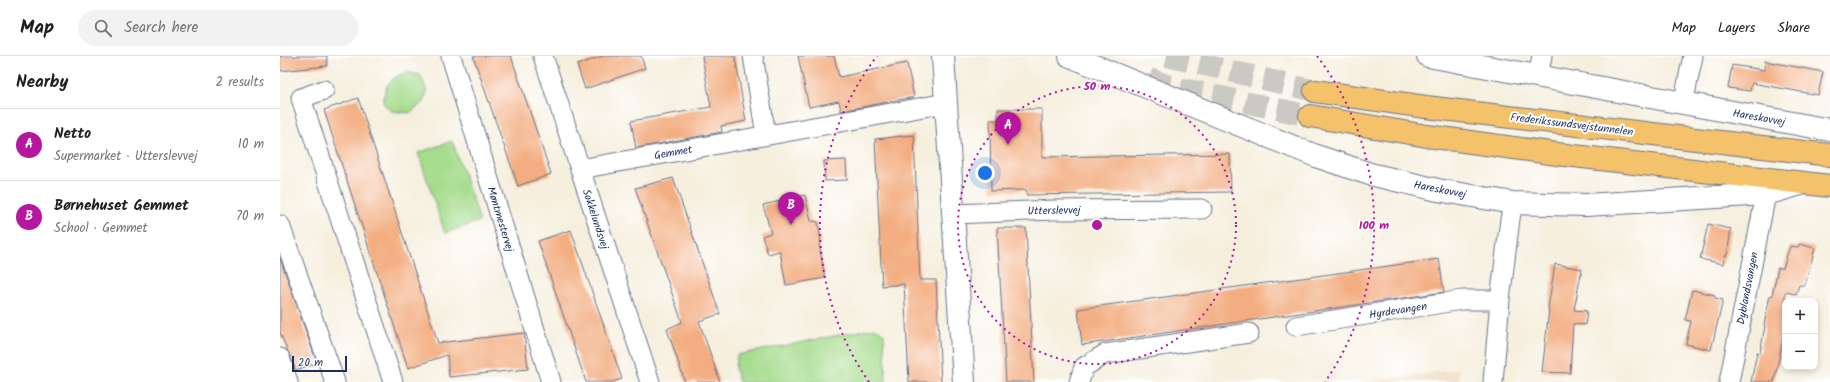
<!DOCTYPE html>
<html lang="en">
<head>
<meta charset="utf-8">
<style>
  body { margin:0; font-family:Kalam,sans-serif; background:#f2f2f2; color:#202124 }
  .controls { position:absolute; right:12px; bottom:12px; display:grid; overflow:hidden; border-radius:8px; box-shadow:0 2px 6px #0003 }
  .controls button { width:36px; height:36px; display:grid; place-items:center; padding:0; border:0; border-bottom:1px solid #e0e0e0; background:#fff; color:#202124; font:20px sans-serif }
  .scale { position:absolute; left:12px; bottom:10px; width:55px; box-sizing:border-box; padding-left:4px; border:2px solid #1b2f5e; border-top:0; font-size:11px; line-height:14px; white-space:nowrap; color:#1b2f5e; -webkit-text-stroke:3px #fff; paint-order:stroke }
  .you { position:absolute; left:705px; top:117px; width:14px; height:14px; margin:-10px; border:3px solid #fff; border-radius:50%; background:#1a73e8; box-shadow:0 0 0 6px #1a73e833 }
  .badge { display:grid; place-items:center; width:26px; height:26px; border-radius:50%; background:#b5179e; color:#fff; font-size:13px; font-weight:700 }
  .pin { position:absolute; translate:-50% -33px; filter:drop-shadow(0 1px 2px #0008) }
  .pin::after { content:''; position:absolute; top:21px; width:14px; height:12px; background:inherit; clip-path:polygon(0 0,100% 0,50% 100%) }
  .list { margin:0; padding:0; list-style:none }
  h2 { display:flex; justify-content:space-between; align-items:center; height:52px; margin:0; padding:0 16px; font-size:17px }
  h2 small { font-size:13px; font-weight:400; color:#757577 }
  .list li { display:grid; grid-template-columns:26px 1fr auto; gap:12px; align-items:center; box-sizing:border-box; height:72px; padding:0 16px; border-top:1px solid #e0e0e0 }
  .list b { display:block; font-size:15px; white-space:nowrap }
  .list p { margin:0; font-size:13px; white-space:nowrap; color:#757577 }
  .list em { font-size:13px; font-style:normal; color:#757577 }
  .icon { flex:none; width:22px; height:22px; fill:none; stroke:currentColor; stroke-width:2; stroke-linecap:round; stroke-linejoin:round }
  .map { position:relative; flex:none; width:1550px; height:326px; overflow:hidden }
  header { display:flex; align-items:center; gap:24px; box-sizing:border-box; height:56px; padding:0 20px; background:#fff; border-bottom:1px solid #e0e0e0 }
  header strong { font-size:19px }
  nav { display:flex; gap:22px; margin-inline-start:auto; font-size:14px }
  .search { width:280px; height:36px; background:#f2f2f2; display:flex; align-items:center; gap:10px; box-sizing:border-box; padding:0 14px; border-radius:22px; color:#757577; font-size:15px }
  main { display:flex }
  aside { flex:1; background:#fff }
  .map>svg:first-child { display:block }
</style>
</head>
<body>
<header>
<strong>Map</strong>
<div class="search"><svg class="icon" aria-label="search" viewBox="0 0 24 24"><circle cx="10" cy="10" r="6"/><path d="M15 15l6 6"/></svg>Search here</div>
<nav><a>Map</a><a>Layers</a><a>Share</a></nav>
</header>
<main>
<aside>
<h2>Nearby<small>2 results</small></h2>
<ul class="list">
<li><span class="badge">A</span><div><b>Netto</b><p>Supermarket · Utterslevvej</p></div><em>10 m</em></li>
<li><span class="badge">B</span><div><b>Børnehuset Gemmet</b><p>School · Gemmet</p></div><em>70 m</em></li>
</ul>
</aside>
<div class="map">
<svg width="1550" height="326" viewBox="0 0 1550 326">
  <rect width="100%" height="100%" fill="#fff"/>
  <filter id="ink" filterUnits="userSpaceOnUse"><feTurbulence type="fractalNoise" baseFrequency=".025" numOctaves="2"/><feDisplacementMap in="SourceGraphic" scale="8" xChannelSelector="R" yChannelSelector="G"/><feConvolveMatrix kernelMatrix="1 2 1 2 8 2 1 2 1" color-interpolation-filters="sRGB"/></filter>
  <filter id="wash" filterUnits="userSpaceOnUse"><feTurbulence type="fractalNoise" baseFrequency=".012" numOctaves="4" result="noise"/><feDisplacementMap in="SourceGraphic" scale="16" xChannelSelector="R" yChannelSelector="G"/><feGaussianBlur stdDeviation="0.9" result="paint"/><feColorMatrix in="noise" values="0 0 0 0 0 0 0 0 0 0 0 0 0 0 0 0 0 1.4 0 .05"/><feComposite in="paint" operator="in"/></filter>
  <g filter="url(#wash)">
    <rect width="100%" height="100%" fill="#f6efde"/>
    <!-- built -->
    <path fill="#ebd8ba" d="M1179,313L1178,326H1085Z"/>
    <!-- green -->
    <path fill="#a6dc8d" stroke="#608676" d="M127,16L140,19L147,35L144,46L129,57L111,55L103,47C105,28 109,23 127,16Z
      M172,85L200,165L165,177L138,97Z
      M595,272L604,278L606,326H459L455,312L457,299Z"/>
    <g id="blocks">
      <!-- building -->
      <path fill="#f3ad81" d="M0,0H47V10L0,15Z
        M193,0H231L271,118L238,130Z
        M323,0H361L365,12L305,33L297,9Z
        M422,0H455L466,65L441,70L442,76L356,92L351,65L431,51Z
        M518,0H554L559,21L627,7L634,41L561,55L559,45L529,51Z
        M1485,5L1543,16L1538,39L1472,27L1470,35L1448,32L1452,9L1484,14Z
        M78,42L158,287L244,277L248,313L169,321L167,299L128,312L44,54Z
        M718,53H762V101L950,98L951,136L746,139V134L711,135L710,64H718Z
        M634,79L640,224H656L661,326H629L624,228L602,230L595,83Z
        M566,104L567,124L545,125L544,105Z
        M393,122L440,258L419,265L440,326H405L387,273L402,266L355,132Z
        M525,139L531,165L538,166L541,187L539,188L545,222L506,229L500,195L488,198L482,180L491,177L483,149Z
        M1428,168L1451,173L1447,199L1445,200L1443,208L1420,203Z
        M717,172H746L754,326H726Z
        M291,174L342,323L332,326H306L258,185Z
        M1519,188L1535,192L1525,229H1519L1516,238L1505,236V274L1494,326H1471L1477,296L1480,297L1485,270L1484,269L1490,239L1492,240L1498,212H1503L1510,190L1518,191Z
        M0,202L37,307L16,314L0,277Z
        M1159,203L1164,236L802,289L798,253Z
        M1275,208L1302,213L1294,254L1307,255L1305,269L1293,268L1290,317L1262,316L1269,253L1268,252Z
        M1412,234L1435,239V242L1443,244L1431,294L1406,288L1411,265L1405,264Z"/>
    </g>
  </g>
  <g filter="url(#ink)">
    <use href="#blocks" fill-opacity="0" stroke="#68728b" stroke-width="1"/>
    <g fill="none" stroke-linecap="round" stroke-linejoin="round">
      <!-- primary-tunnel -->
      <path stroke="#cac9c4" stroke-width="22" stroke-dasharray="22 11" stroke-linecap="butt" d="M887,0L1035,35
        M869,23L889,30L1030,60"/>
      <defs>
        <path id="minor" d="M171,0L271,326
          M263,0L370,326
          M473,0L486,79
          M1258,21L1262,0
          M44,34L21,42L113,326
          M1403,48L1413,0
          M300,113L666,47
          M674,158L774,154L922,153
          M0,169L55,326
          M1016,270L1182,244H1220
          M0,302L8,326
          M799,326L804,311L825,298L969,277
          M1213,326L1220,244L1230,163L1233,147
          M1449,326L1486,138"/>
        <path id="tertiary" d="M663,0L684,326
          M790,0L1036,100L1090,118L1158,134L1233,147L1306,149L1486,138L1524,127
          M1148,0L1550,74"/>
        <path id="primary" d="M1035,35L1146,51L1550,99
          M1030,60L1147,80L1277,98L1550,130"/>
      </defs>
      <!-- minor casing -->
      <use href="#minor" stroke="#68728b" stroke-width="21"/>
      <!-- tertiary casing -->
      <use href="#tertiary" stroke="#68728b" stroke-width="24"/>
      <!-- primary casing -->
      <use href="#primary" stroke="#68728b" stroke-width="24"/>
      <!-- minor -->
      <use href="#minor" stroke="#fff" stroke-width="19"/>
      <!-- tertiary -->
      <use href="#tertiary" stroke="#fff" stroke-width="22"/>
      <!-- primary -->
      <use href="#primary" stroke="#f4c26a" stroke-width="22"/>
    </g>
  </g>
  <!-- distance rings -->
  <g fill="none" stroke="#b5179e" stroke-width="2" stroke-dasharray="2 4">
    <circle cx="817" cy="169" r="139"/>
    <path d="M589 326A277 277 0 0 1 597 0M1037 0A277 277 0 0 1 1045 326"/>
  </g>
  <g text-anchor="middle" stroke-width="4" stroke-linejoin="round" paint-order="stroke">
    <!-- street labels -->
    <g font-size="11" fill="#1b2f5e" stroke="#fff">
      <text transform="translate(1479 61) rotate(10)" y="4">Hareskovvej</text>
      <text transform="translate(1292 68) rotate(7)" y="4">Frederikssundsvejstunnelen</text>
      <text transform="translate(393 96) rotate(-10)" y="4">Gemmet</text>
      <text transform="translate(1160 133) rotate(11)" y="4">Hareskovvej</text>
      <text transform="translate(774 154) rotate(-1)" y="4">Utterslevvej</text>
      <text transform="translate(221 163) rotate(73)" y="4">Møntmestervej</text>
      <text transform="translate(316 163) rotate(72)" y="4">Sokkelundsvej</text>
      <text transform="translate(1467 232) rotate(-79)" y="4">Dyblandsvangen</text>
      <text transform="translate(1118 254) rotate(-9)" y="4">Hyrdevangen</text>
    </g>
  </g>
  <circle cx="817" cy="169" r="6" fill="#b5179e" stroke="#fff" stroke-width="2"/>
  <g font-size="12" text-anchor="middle" font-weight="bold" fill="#b5179e" stroke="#fff" stroke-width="4" stroke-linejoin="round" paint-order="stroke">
    <text x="817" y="34">50 m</text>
    <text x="1094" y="173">100 m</text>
  </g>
</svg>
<div class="controls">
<button>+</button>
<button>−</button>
</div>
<div class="scale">20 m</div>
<div class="you"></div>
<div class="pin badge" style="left:728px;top:89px">A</div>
<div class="pin badge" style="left:511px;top:169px">B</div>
</div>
</main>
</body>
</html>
